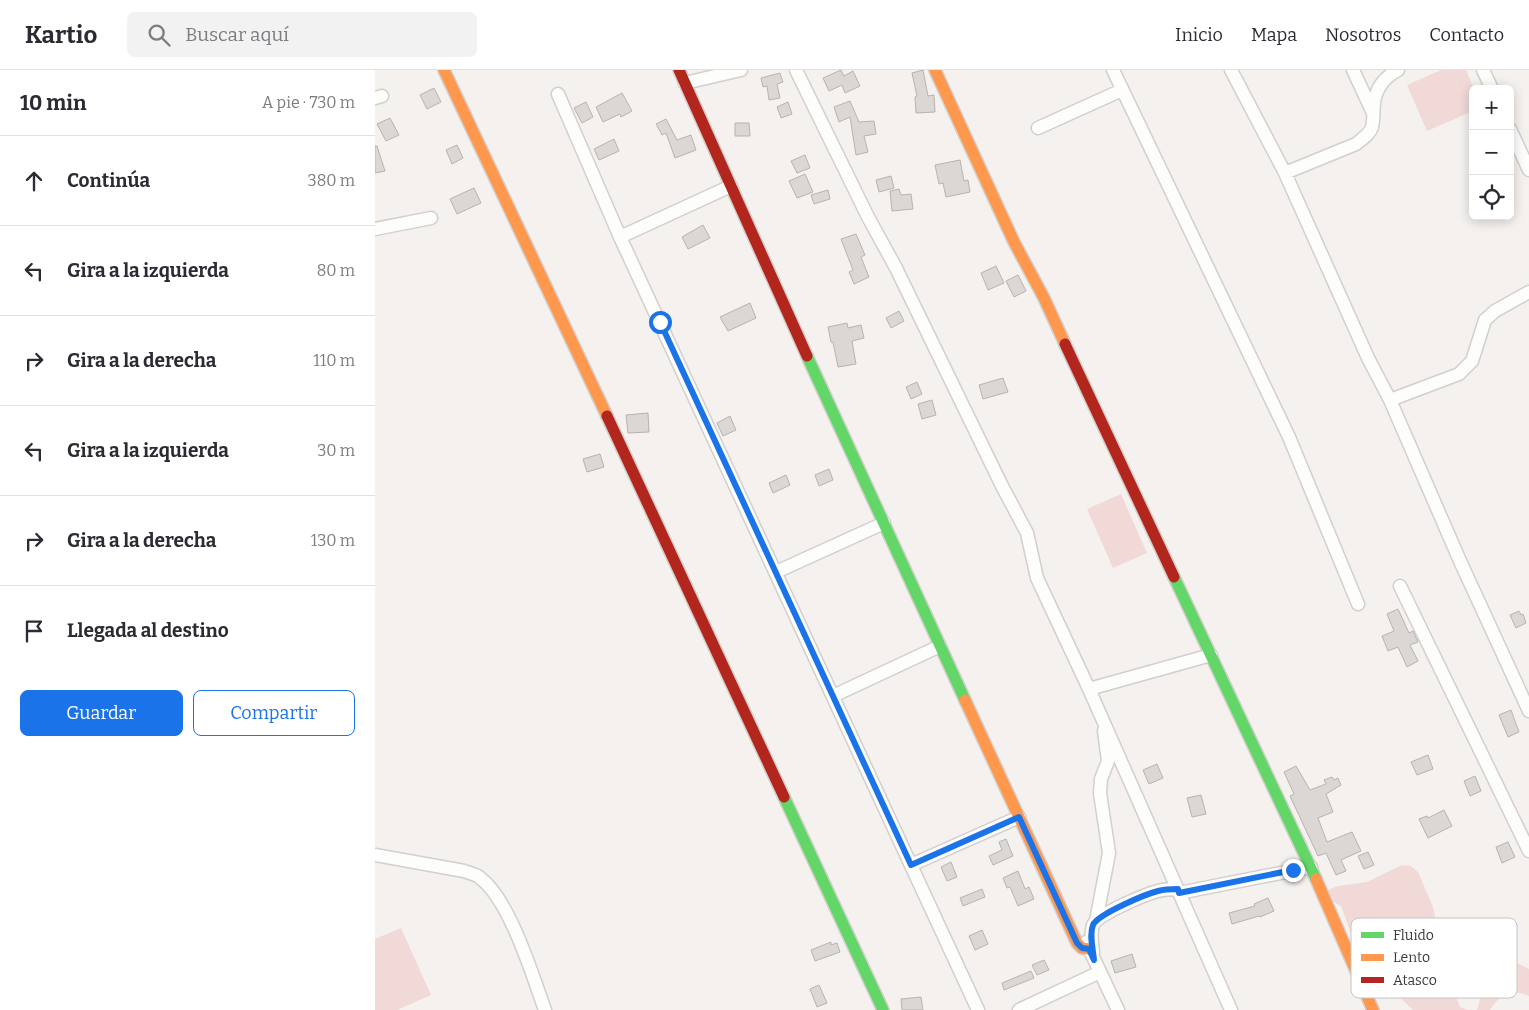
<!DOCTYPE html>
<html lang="es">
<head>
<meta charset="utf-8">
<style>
  body { margin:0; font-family:Bitter,serif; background:#f2f2f3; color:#2b2b33 }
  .controls { position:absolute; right:15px; top:15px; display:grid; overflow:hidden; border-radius:8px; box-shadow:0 2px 12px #0003 }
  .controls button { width:45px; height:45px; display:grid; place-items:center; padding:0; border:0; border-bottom:1px solid #e1e1e2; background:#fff; color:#2b2b33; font:25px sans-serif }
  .stop { position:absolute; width:15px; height:15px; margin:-11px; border:4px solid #1a73e8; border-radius:50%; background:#fff }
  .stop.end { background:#1a73e8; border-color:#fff; box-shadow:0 1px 5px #0008 }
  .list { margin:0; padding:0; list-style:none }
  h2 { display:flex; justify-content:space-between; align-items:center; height:65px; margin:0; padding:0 20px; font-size:21px }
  h2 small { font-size:16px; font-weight:400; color:#7c7c81 }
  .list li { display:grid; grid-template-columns:32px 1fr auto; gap:15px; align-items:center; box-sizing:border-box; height:90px; padding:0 20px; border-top:1px solid #e1e1e2 }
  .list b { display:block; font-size:19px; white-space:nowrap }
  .list em { font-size:16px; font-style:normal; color:#7c7c81 }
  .actions { display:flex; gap:10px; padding:15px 20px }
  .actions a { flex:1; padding:11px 0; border:1px solid #1a73e8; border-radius:8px; text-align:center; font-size:18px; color:#1a73e8 }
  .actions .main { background:#1a73e8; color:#fff }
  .icon { flex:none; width:28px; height:28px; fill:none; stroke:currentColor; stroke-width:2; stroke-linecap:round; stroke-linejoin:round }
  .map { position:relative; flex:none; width:1154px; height:940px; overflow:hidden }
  header { display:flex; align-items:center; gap:30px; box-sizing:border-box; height:70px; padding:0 25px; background:#fff; border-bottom:1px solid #e1e1e2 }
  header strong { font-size:24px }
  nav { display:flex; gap:28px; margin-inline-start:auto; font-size:18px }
  .search { width:350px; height:45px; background:#f2f2f3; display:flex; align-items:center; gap:12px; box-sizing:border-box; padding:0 18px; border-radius:8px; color:#7c7c81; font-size:19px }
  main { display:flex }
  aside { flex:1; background:#fff }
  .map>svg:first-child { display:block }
</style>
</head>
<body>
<header>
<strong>Kartio</strong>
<div class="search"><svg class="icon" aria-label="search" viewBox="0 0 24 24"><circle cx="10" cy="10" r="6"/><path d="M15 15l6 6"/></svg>Buscar aquí</div>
<nav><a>Inicio</a><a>Mapa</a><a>Nosotros</a><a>Contacto</a></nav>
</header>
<main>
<aside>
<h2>10 min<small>A pie · 730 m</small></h2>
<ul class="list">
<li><svg class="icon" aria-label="ahead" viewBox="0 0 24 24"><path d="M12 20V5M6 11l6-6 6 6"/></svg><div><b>Continúa</b></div><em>380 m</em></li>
<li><svg class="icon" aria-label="left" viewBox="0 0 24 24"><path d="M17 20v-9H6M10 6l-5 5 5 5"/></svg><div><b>Gira a la izquierda</b></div><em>80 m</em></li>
<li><svg class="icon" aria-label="right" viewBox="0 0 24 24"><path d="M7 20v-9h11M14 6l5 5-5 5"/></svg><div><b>Gira a la derecha</b></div><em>110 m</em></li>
<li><svg class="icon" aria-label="left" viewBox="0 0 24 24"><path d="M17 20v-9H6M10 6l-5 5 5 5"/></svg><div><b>Gira a la izquierda</b></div><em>30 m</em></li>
<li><svg class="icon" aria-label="right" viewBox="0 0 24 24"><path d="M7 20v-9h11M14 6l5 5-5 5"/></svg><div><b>Gira a la derecha</b></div><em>130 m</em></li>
<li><svg class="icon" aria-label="arrive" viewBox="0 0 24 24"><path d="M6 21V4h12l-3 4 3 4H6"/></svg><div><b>Llegada al destino</b></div></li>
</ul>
<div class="actions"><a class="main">Guardar</a><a>Compartir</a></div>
</aside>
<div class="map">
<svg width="1154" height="940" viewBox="0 0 1154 940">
  <rect width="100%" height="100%" fill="#f4f1ee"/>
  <!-- green -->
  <path fill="#f1d9d8" d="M1066,0H1091L1099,19H1098V41L1052,61L1032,15Z
    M746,424L772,483L738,498L712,439Z
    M1027,795L1036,796L1043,802L1058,837L1062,855L1060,874L1065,883L1074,887L1081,927L1085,937L1093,940H1038L1020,923L1006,889L999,884L989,888L983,882L966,836L947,825V822L963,816L992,812Z
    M26,858L56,925L22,940H0V869Z
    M1127,865L1140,892L1154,899V926C1132,918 1129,921 1115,940H1102L1109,917L1104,899L1109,881L1118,867Z"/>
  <!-- building -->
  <path fill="#dad7d5" stroke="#b6b3b1" d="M466,0L469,6L478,1L485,16L470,23L467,15L454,21L448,8Z
    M548,0L553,26L559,25L560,42L541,43L540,27L542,26L537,3Z
    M405,3L408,12L402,14L405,28L394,30L392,16L388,17L386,8Z
    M59,18L66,32L52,39L45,25Z
    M247,23L257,41L246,47L245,44L228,52L221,37Z
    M475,31L484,52L499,51L501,64L489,66L493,82L481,85L475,47L464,52L459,37Z
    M211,32L218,47L207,53L199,38Z
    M413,32L417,44L406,48L402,37Z
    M15,48L24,65L11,71L2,54Z
    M291,49L302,70L316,65L321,80L300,88L291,63L287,65L281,54Z
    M360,53H374L375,66H360Z
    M239,69L244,81L224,90L219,79Z
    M82,75L88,88L77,94L71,80Z
    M0,76H2L10,101L0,103Z
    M430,85L435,98L422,103L416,91Z
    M585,90L589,111L593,110L595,122L571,127L568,113L564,114L560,95Z
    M430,104L438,122L422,128L414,111Z
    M516,106L519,118L504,122L501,110Z
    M99,118L106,133L82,144L75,129Z
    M524,119L526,125L536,124L538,139L517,141L515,121Z
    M453,120L455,129L439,134L436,125Z
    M328,155L335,168L313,179L307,167Z
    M481,164L490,185L486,187L494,207L479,214L474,202L478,200L466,169Z
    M621,196L629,213L613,220L606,203Z
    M643,205L651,221L639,227L631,211Z
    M375,233L381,248L353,261L345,247Z
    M524,241L529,251L516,258L511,248Z
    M472,253L473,258L486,255L489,268L477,271L481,294L463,297L458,272H456L453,257Z
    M628,308L633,322L608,329L604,315Z
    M542,312L547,324L536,329L531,317Z
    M557,330L561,345L547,349L543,334Z
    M273,343L274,362L253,363L251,345Z
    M355,346L361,360L348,366L342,353Z
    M225,384L229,397L212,402L208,389Z
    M454,399L458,410L444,416L440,405Z
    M411,405L415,415L398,423L394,413Z
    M1023,539L1034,563L1038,561L1043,572L1035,575L1043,591L1032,597L1023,577L1013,581L1007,566L1019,561L1012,544Z
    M1144,541L1146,545L1148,544L1151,553L1141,558L1135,545Z
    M1136,640L1144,662L1133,667L1124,645Z
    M1053,685L1058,699L1042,705L1036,692Z
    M782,694L788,708L774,714L768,700Z
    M921,696L935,720L951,714L949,710L957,707L959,710L963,708L966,715L951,724L958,742L943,748L952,772L977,762L986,781L966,790L971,801L961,805L951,783L943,786L915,726L919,724L909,702Z
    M1100,706L1106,721L1095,726L1089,711Z
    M826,725L831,744L817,747L812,728Z
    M1069,740L1077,756L1053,768L1044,749L1052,746L1053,748Z
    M631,769L638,786L618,795L614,786L627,780L624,772Z
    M1133,772L1140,787L1127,793L1121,777Z
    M993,782L999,795L989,799L983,786Z
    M576,792L582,807L572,811L566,797Z
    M643,801L650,819L654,817L659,829L643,836L635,817L632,818L628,808Z
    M607,819L610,827L588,836L585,828Z
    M893,828L899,841L885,847L884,846L857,854L854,843L880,836L879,834Z
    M607,860L613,874L600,880L594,866Z
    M456,872V875L462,873L465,882L440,891L436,880Z
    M757,884L761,897L740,903L736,891Z
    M669,890L674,900L662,905L657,895Z
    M656,901L659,908L629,920L627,913Z
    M444,915L452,933L442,937L435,919Z
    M546,927L548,940H527L526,929Z"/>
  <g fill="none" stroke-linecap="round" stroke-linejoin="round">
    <defs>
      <path id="street" d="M421,0L493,147L521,198L627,416L652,463L662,508L714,619L856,940
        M738,0L914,367L983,534
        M856,0L910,103L993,288L1015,330L1085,491L1154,641
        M978,0L998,43
        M1108,0L1117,19
        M310,13L366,0
        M183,24L245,167L603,940
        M0,28L7,26
        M663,58L747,20
        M1135,59L1154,100
        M910,103L981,74C987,69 995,64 997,57C999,49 998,41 999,33C1001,18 1010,7 1023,0
        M0,159L56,148
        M245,167L356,116
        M1015,330L1084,304L1097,291L1110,250L1120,241L1154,222
        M401,502L509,453
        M1025,516L1154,781
        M714,619L836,585
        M458,626L565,576
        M0,785L89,801C94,803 100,804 104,807C134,828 157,904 170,940
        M536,795L644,747
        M804,823L936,797
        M721,851L734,783L725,723L726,709L733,691L729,661
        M711,872L743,940
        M718,882C717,874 715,863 718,855C723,844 771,824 783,821C790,819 796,819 803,819
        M644,940L725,902"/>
      <path id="fast" d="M432,286L590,630
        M799,507L941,809
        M409,727L508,940"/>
      <path id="slow" d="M69,0L232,346
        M560,0L639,172L669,228L690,274
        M590,630L702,873L707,878L714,879
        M941,809L998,940"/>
      <path id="jam" d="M304,0L432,286
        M690,274L799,507
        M232,346L409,727"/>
    </defs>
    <!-- street casing -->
    <use href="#street" stroke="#d2cfcc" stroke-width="15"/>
    <!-- fast casing -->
    <use href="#fast" stroke="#d2cfcc" stroke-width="14"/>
    <!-- slow casing -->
    <use href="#slow" stroke="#d2cfcc" stroke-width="14"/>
    <!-- jam casing -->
    <use href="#jam" stroke="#d2cfcc" stroke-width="14"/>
    <!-- street -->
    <use href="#street" stroke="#fdfdfc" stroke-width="12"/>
    <!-- fast -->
    <use href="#fast" stroke="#63d668" stroke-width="11"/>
    <!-- slow -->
    <use href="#slow" stroke="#ff974d" stroke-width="11"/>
    <!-- jam -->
    <use href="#jam" stroke="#b3261e" stroke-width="11"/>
  </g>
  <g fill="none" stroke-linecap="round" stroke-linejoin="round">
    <!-- route -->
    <path stroke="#1a73e8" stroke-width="6" d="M285,252L536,795L644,747L702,873L707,878L714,879L719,890C718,879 714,865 718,855C723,844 771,824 783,821C790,819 796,819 803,819L804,823L918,800"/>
  </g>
  <!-- legend -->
  <rect x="976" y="848" width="166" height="80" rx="8" fill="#fff" stroke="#c4c4c3" stroke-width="1"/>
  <rect x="986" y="862" width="23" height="6" fill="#63d668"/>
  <rect x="986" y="884" width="23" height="7" fill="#ff974d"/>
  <rect x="986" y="907" width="23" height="6" fill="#b3261e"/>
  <g font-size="14" fill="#3c3a37">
    <text x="1018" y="870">Fluido</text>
    <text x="1018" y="892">Lento</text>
    <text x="1018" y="915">Atasco</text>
  </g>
</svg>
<div class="controls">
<button>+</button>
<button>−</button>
<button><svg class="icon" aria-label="locate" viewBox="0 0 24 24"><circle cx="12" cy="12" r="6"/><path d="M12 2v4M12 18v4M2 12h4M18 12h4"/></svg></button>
</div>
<div class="stop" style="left:285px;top:252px"></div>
<div class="stop end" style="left:918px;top:800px"></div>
</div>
</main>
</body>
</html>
